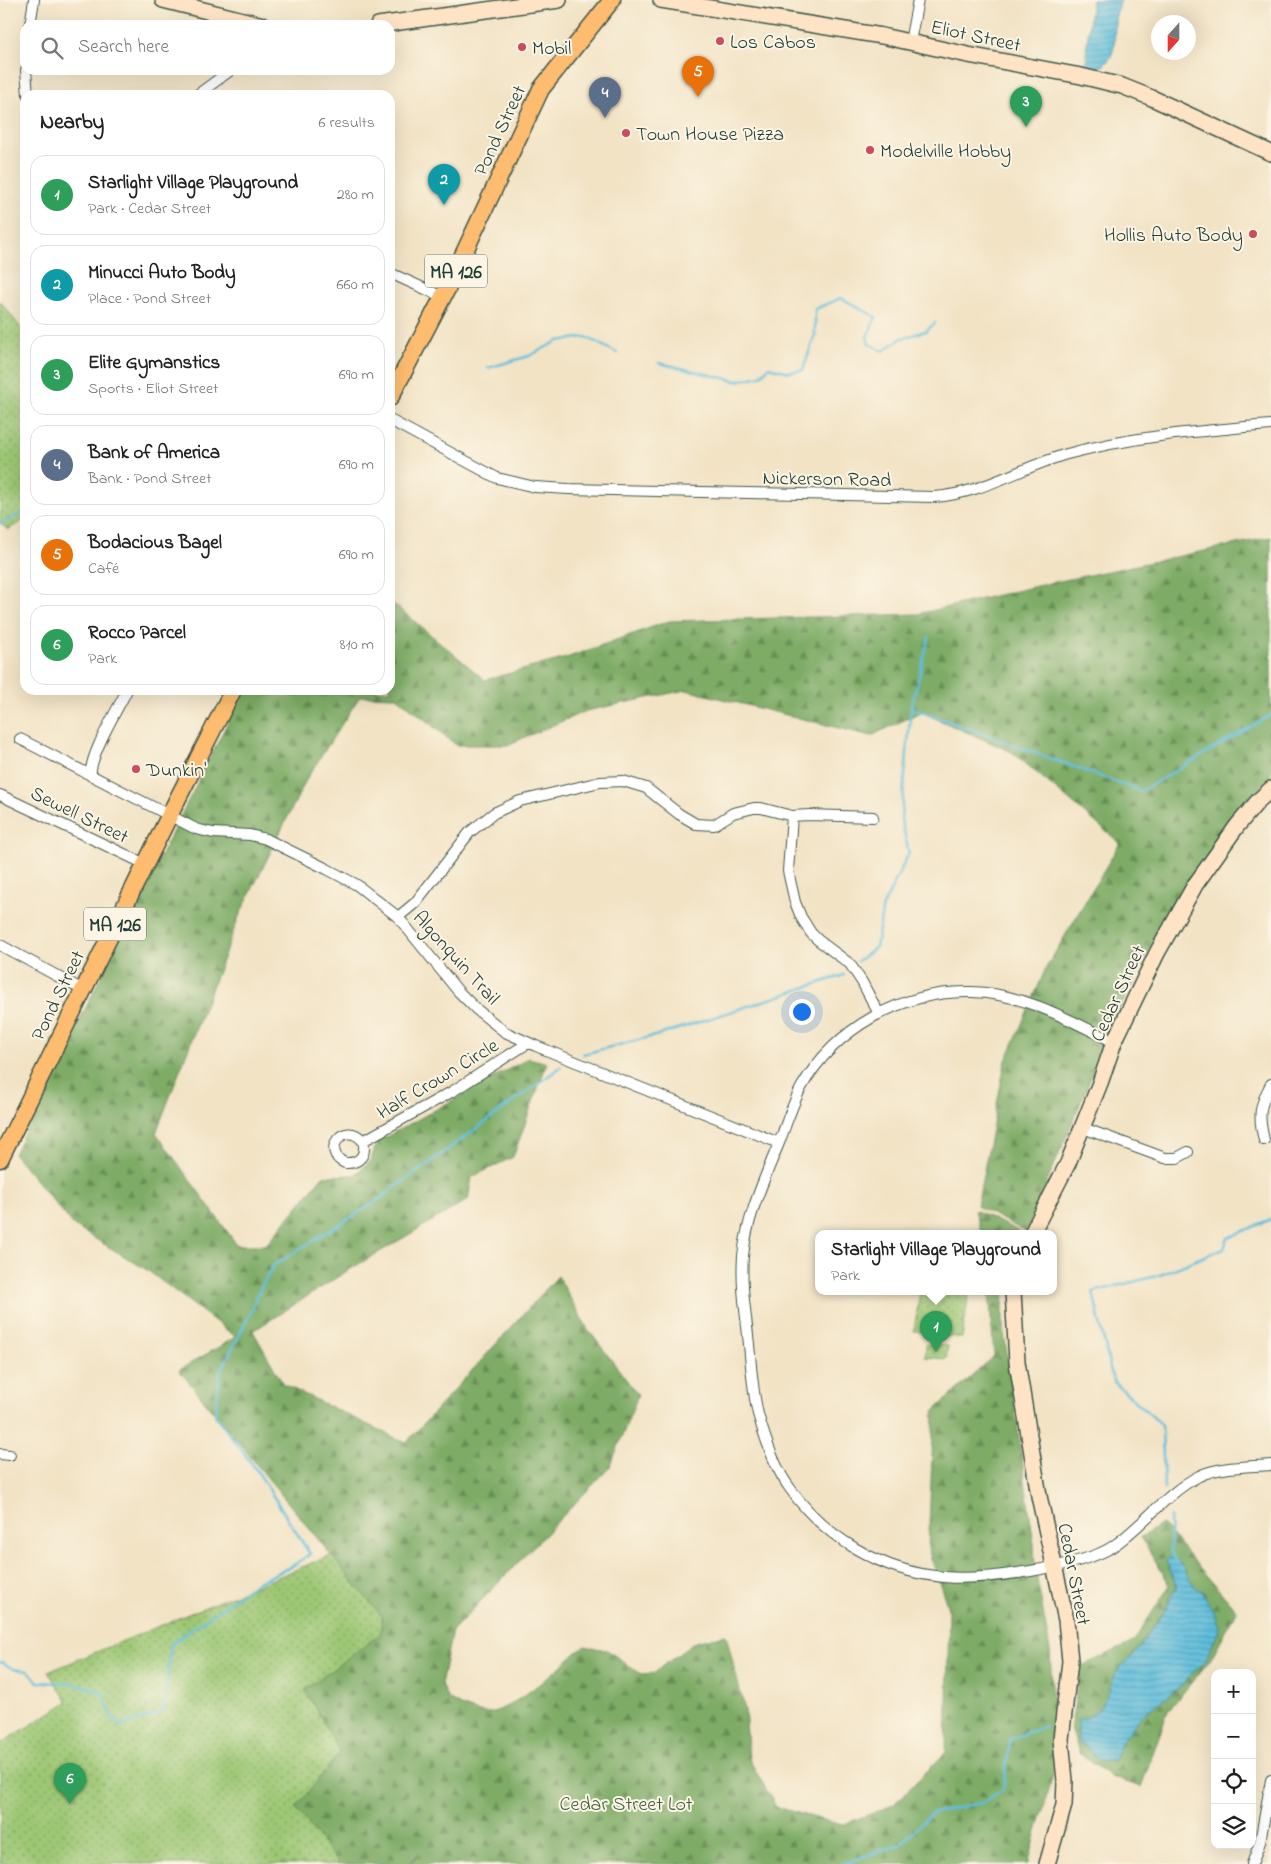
<!DOCTYPE html>
<html lang="en">
<head>
<meta charset="utf-8">
<style>
  body { margin:0; font-family:"Indie Flower",sans-serif; background:#f2f2f2; color:#222 }
  .controls { position:absolute; right:15px; bottom:15px; display:grid; overflow:hidden; border-radius:10px; box-shadow:0 5px 20px #0002 }
  .controls button { width:45px; height:45px; display:grid; place-items:center; padding:0; border:0; border-bottom:1px solid #e0e0e0; background:#fff; color:#222; font:25px sans-serif }
  .compass { position:absolute; left:1151px; top:15px; width:45px; height:45px; border-radius:50%; background:#fff; box-shadow:0 5px 20px #0002; rotate:201deg }
  .you { position:absolute; left:801px; top:1011px; width:18px; height:18px; margin:-12px; border:4px solid #fff; border-radius:50%; background:#1a73e8; box-shadow:0 0 0 8px #1a73e833 }
  .badge { display:grid; place-items:center; width:32px; height:32px; border-radius:50%; background:#0f766e; color:#fff; font-size:16px; font-weight:700 }
  .pin { position:absolute; translate:-50% -41px; filter:drop-shadow(0 1px 2px #0008) }
  .pin::after { content:''; position:absolute; top:26px; width:18px; height:15px; background:inherit; clip-path:polygon(0 0,100% 0,50% 100%) }
  .popup { position:absolute; left:815px; top:1230px; width:242px; height:65px; box-sizing:border-box; display:grid; place-content:center; border-radius:10px; background:#fff; filter:drop-shadow(0 1px 4px #0005); font-size:16px; white-space:nowrap; color:#767676 }
  .popup b { font-size:19px; color:#222 }
  .popup::after { content:''; position:absolute; left:50%; top:100%; margin-left:-10px; border:10px solid transparent; border-top-color:#fff }
  .list { margin:0; padding:0; list-style:none }
  h2 { display:flex; justify-content:space-between; align-items:center; height:65px; margin:0; padding:0 20px; font-size:21px }
  h2 small { font-size:16px; font-weight:400; color:#767676 }
  .list li { display:grid; grid-template-columns:32px 1fr auto; gap:15px; align-items:center; box-sizing:border-box; height:80px; margin:0 10px 10px; padding:0 10px; border:1px solid #e0e0e0; border-radius:15px }
  .list b { display:block; font-size:19px; white-space:nowrap }
  .list p { margin:0; font-size:16px; white-space:nowrap; color:#767676 }
  .list em { font-size:16px; font-style:normal; color:#767676 }
  .icon { flex:none; width:28px; height:28px; fill:none; stroke:currentColor; stroke-width:2; stroke-linecap:round; stroke-linejoin:round }
  .map { position:relative; flex:none; width:1271px; height:1864px; overflow:hidden }
  .search { position:absolute; background:#fff; box-shadow:0 5px 20px #0002; left:20px; top:20px; width:375px; height:55px; display:flex; align-items:center; gap:12px; box-sizing:border-box; padding:0 18px; border-radius:15px; color:#767676; font-size:19px }
  .panel { position:absolute; background:#fff; box-shadow:0 5px 20px #0002; left:20px; top:90px; width:375px; height:605px; border-radius:15px }
  .map>svg:first-child { display:block }
</style>
</head>
<body>
<div class="map">
<svg width="1271" height="1864" viewBox="0 0 1271 1864">
  <defs>
    <pattern id="forest-firs" width="22" height="20" patternUnits="userSpaceOnUse" patternTransform="scale(1.25)"><rect width="22" height="20" fill="#7eac66"/><path d="M5 1l3.5 6h-7zM16 11l3.5 6h-7z" fill="#678d55"/></pattern>
    <pattern id="park-dots" width="8" height="8" patternUnits="userSpaceOnUse" patternTransform="scale(1.25)"><rect width="8" height="8" fill="#9dc774"/><path d="M2 2h.1M6 6h.1" fill="none" stroke="#7fa360" stroke-width="1.8" stroke-linecap="round"/></pattern>
    <pattern id="water-rules" width="6" height="5" patternUnits="userSpaceOnUse" patternTransform="scale(1.25)"><rect width="6" height="5" fill="#5ebddc"/><path d="M0 2.5h6" fill="none" stroke="#4d9bb3"/></pattern>
  </defs>
  <rect width="100%" height="100%" fill="#fcf5e5"/>
  <filter id="ink" filterUnits="userSpaceOnUse"><feTurbulence type="fractalNoise" baseFrequency=".02" numOctaves="2"/><feDisplacementMap in="SourceGraphic" scale="10" xChannelSelector="R" yChannelSelector="G"/><feConvolveMatrix kernelMatrix="1 2 1 2 8 2 1 2 1" color-interpolation-filters="sRGB"/></filter>
  <filter id="wash" filterUnits="userSpaceOnUse"><feTurbulence type="fractalNoise" baseFrequency=".0096" numOctaves="4" result="noise"/><feDisplacementMap in="SourceGraphic" scale="20" xChannelSelector="R" yChannelSelector="G"/><feGaussianBlur stdDeviation="1.12" result="paint"/><feColorMatrix in="noise" values="0 0 0 0 0 0 0 0 0 0 0 0 0 0 0 0 0 1.4 0 .05"/><feComposite in="paint" operator="in"/></filter>
  <g filter="url(#wash)">
    <rect width="100%" height="100%" fill="#f2e3c5"/>
    <!-- forest -->
    <path fill="url(#forest-firs)" stroke="#4e744d" fill-rule="evenodd" d="M1271,537V777L1232,820L1157,935L1124,1000L1026,1232L977,1206L1005,1063L1046,968L1120,843L1012,752L921,712L871,736L686,690L586,711L507,745H456L397,697L360,696L307,778L240,914L156,1133L237,1245H266L323,1176L355,1175L371,1160L377,1142L529,1058L547,1063L513,1157L472,1177L468,1200L347,1271L253,1331L283,1384L406,1443L558,1276L587,1328L638,1395L610,1467L452,1631L441,1685C443,1689 445,1694 448,1698C454,1705 477,1713 487,1713C512,1712 564,1663 584,1646L607,1650L641,1674L653,1673L695,1642L726,1635L745,1710L749,1759L776,1807L842,1825L893,1805L946,1752L949,1611L928,1549L934,1411L994,1356L989,1291H1004L1003,1305V1326L1034,1544L1035,1568L1050,1650L1056,1764L1028,1864H410L418,1855L408,1864H339L296,1808L340,1752L305,1690L380,1634L382,1617L179,1370L236,1337L147,1270L74,1226L14,1154L151,875L244,690H390V601L485,680L566,658L669,621L918,614L1041,585Z
      M975,1210L1022,1233H981Z
      M1162,1524L1237,1611L1210,1660L1168,1711L1141,1787L1111,1777L1079,1753L1071,1727L1080,1667L1133,1642L1170,1585L1141,1537ZM1167,1561L1180,1563L1195,1587L1201,1591L1218,1633L1204,1661L1191,1675L1185,1683L1146,1712L1138,1720L1121,1743L1114,1760L1101,1761L1081,1743L1078,1742L1085,1719L1097,1711L1104,1703L1118,1671L1141,1646L1143,1640L1165,1611L1171,1594L1177,1587Z"/>
    <!-- park -->
    <path fill="url(#park-dots)" stroke="#5e8254" d="M0,301L25,333V519L8,530L0,523Z
      M920,1291H969L962,1338L914,1331Z
      M926,1344L948,1346L946,1359L925,1357Z
      M331,1555L382,1617L380,1634L305,1690L340,1752L296,1808L339,1864H0V1744L68,1702L48,1672Z"/>
    <!-- water -->
    <path fill="url(#water-rules)" stroke="#3e7d88" d="M1092,0H1121C1118,8 1115,16 1115,24C1114,42 1117,53 1103,66L1096,67L1087,64C1084,57 1091,11 1092,0Z
      M1170,1557L1180,1563L1195,1587L1201,1591L1214,1612L1219,1627L1218,1633L1204,1661L1191,1675L1185,1683L1146,1712L1138,1720L1121,1743L1114,1760L1101,1761L1082,1743L1080,1744L1078,1742V1719C1104,1719 1107,1689 1117,1672C1123,1662 1135,1656 1141,1646C1148,1634 1157,1623 1165,1611C1170,1603 1171,1595 1177,1587L1166,1561Z"/>
    <g fill="none" stroke-linecap="round" stroke-linejoin="round">
      <!-- stream -->
      <path stroke="#5ebddc" stroke-width="2.5" d="M659,363L737,381L760,376L769,367L789,372L803,370L815,335V309L841,298L876,317L867,337L869,344L883,351L902,338L926,331L935,323
        M488,368L529,356L558,341L586,337L617,353
        M0,524L25,511
        M911,708L1141,791L1271,715
        M858,961L876,947L883,906L909,853L901,819L911,708L929,637
        M583,1054L662,1034L844,975
        M1164,1489L1162,1425L1113,1381L1093,1292L1160,1275L1224,1248L1228,1238L1271,1219
        M1170,1517L1171,1551L1176,1562
        M0,1663L2,1662L13,1669L29,1671L38,1682L77,1684L102,1692L112,1717L121,1726L164,1712L171,1644L256,1583L291,1567L310,1554L258,1472L215,1415L220,1372L251,1312L261,1287L274,1265L371,1205L561,1067
        M841,1864L901,1844L931,1814L984,1802L1003,1789L1010,1739L1045,1726"/>
    </g>
  </g>
  <g filter="url(#ink)">
    <g fill="none" stroke-linecap="round" stroke-linejoin="round">
      <defs>
        <path id="street" d="M30,25L34,0
          M910,42L918,0
          M26,70L28,95
          M197,95L231,70
          M390,273L443,297
          M390,420L497,478L535,487L568,489L934,497C981,494 1022,467 1067,454C1134,436 1201,431 1270,425
          M20,739L196,829L213,833L250,835L266,839L327,869L357,885L398,917L458,991L476,1009L505,1032L536,1046L779,1143
          M91,776C88,757 118,709 127,690
          M0,795L145,864
          M873,817L809,815L792,816L788,871L795,902L801,917L811,933L818,940L850,964L862,982L879,1014
          M398,917L415,903L470,832L494,813L520,801L600,782L623,781L646,788L679,814L696,824L714,825L733,813L754,808H761L792,816
          M0,945L83,990
          M1114,1042C1070,1020 1022,993 972,992C903,990 835,1028 801,1088C792,1105 786,1125 779,1143C764,1180 747,1216 743,1256C741,1283 745,1309 748,1335C751,1362 752,1389 758,1414C765,1439 774,1466 789,1487C824,1538 883,1572 944,1577C982,1581 1081,1567 1112,1547C1143,1526 1166,1493 1199,1476C1220,1466 1248,1467 1271,1465
          M1083,1128L1165,1158H1177L1188,1152
          M1264,1140C1258,1116 1259,1106 1271,1084
          M363,1141C367,1155 359,1164 345,1163C320,1152 344,1119 363,1141L453,1091L528,1043
          M0,1454L10,1455
          M1252,1864L1260,1842L1271,1780"/>
        <path id="secondary" d="M163,0L263,25
          M661,0L882,36L968,55L1081,76L1122,86L1152,98L1271,153
          M378,25L559,0
          M1032,1233L1068,1163L1100,1083L1114,1042L1157,953L1195,885L1237,826L1258,801L1271,789
          M1013,1291L1017,1362L1039,1496L1066,1620L1070,1661L1061,1739L1065,1781L1064,1805L1047,1864"/>
        <path id="primary" d="M390,398L448,287L541,89L612,0
          M0,1159L179,796L233,690"/>
      </defs>
      <!-- street casing -->
      <use href="#street" stroke="#3f564a" stroke-width="12"/>
      <!-- secondary casing -->
      <use href="#secondary" stroke="#3f564a" stroke-width="18"/>
      <!-- primary casing -->
      <use href="#primary" stroke="#3f564a" stroke-width="19"/>
      <!-- street -->
      <use href="#street" stroke="#fff" stroke-width="10"/>
      <!-- secondary -->
      <use href="#secondary" stroke="#fee4c5" stroke-width="15"/>
      <!-- primary -->
      <use href="#primary" stroke="#fdbc6f" stroke-width="16"/>
    </g>
  </g>
  <!-- markers -->
  <g fill="#d1495b" stroke="#fcf5e5" stroke-width="2">
    <circle cx="720" cy="41" r="5"/>
    <circle cx="522" cy="47" r="5"/>
    <circle cx="626" cy="133" r="5"/>
    <circle cx="870" cy="150" r="5"/>
    <circle cx="1253" cy="234" r="5"/>
    <circle cx="136" cy="769" r="5"/>
  </g>
  <g text-anchor="middle" stroke-width="4" stroke-linejoin="round" paint-order="stroke">
    <!-- shield labels -->
    <g fill="#fcf5e5" stroke="#617469" stroke-width="1">
      <rect x="425" y="254.5" width="62" height="33" rx="4"/>
      <rect x="84" y="907.5" width="62" height="33" rx="4"/>
    </g>
    <g font-size="19" font-weight="bold" fill="#1f3d34">
      <text x="456" y="278">MA 126</text>
      <text x="115" y="931">MA 126</text>
    </g>
    <!-- street labels -->
    <g font-size="20" fill="#1f3d34" stroke="#fcf5e5">
      <text transform="translate(976 35) rotate(12)" y="7">Eliot Street</text>
      <text transform="translate(499 130) rotate(-65)" y="7">Pond Street</text>
      <text transform="translate(827 478) rotate(1)" y="7">Nickerson Road</text>
      <text transform="translate(80 814) rotate(26)" y="7">Sewell Street</text>
      <text transform="translate(457 957) rotate(48)" y="7">Algonquin Trail</text>
      <text transform="translate(1117 993) rotate(-65)" y="7">Cedar Street</text>
      <text transform="translate(57 995) rotate(-64)" y="7">Pond Street</text>
      <text transform="translate(437 1078) rotate(-31)" y="7">Half Crown Circle</text>
      <text transform="translate(1075 1574) rotate(79)" y="7">Cedar Street</text>
    </g>
    <!-- poi labels -->
    <g font-size="20" fill="#1f3d34" stroke="#fcf5e5" text-anchor="start">
      <text x="730" y="48">Los Cabos</text>
      <text x="532" y="54">Mobil</text>
      <text x="636" y="140">Town House Pizza</text>
      <text x="880" y="157">Modelville Hobby</text>
      <text x="1243" y="241" text-anchor="end">Hollis Auto Body</text>
      <text x="146" y="776">Dunkin'</text>
    </g>
    <!-- park labels -->
    <g font-size="20" fill="#3e6044" stroke="#fcf5e5">
      <text x="626" y="1810">Cedar Street Lot</text>
    </g>
  </g>
</svg>
<div class="controls">
<button>+</button>
<button>−</button>
<button><svg class="icon" aria-label="locate" viewBox="0 0 24 24"><circle cx="12" cy="12" r="6"/><path d="M12 2v4M12 18v4M2 12h4M18 12h4"/></svg></button>
<button><svg class="icon" aria-label="layers" viewBox="0 0 24 24"><path d="M12 4l9 5-9 5-9-5zM3 14l9 5 9-5"/></svg></button>
</div>
<svg class="compass" viewBox="-18 -18 36 36"><path d="M0-13l5 13h-10z" fill="#e53935"/><path d="M0 13l5-13h-10z" fill="#767676"/></svg>
<div class="you"></div>
<div class="pin badge" style="left:936px;top:1352px;background:#2e9e5b">1</div>
<div class="popup"><b>Starlight Village Playground</b>Park</div>
<div class="pin badge" style="left:444px;top:205px;background:#0f9aa8">2</div>
<div class="pin badge" style="left:1026px;top:127px;background:#2e9e5b">3</div>
<div class="pin badge" style="left:605px;top:118px;background:#5c6f8a">4</div>
<div class="pin badge" style="left:698px;top:97px;background:#e8710a">5</div>
<div class="pin badge" style="left:70px;top:1804px;background:#2e9e5b">6</div>
<div class="search"><svg class="icon" aria-label="search" viewBox="0 0 24 24"><circle cx="10" cy="10" r="6"/><path d="M15 15l6 6"/></svg>Search here</div>
<section class="panel">
<h2>Nearby<small>6 results</small></h2>
<ul class="list">
<li><span class="badge" style="background:#2e9e5b">1</span><div><b>Starlight Village Playground</b><p>Park · Cedar Street</p></div><em>280 m</em></li>
<li><span class="badge" style="background:#0f9aa8">2</span><div><b>Minucci Auto Body</b><p>Place · Pond Street</p></div><em>660 m</em></li>
<li><span class="badge" style="background:#2e9e5b">3</span><div><b>Elite Gymanstics</b><p>Sports · Eliot Street</p></div><em>690 m</em></li>
<li><span class="badge" style="background:#5c6f8a">4</span><div><b>Bank of America</b><p>Bank · Pond Street</p></div><em>690 m</em></li>
<li><span class="badge" style="background:#e8710a">5</span><div><b>Bodacious Bagel</b><p>Café</p></div><em>690 m</em></li>
<li><span class="badge" style="background:#2e9e5b">6</span><div><b>Rocco Parcel</b><p>Park</p></div><em>810 m</em></li>
</ul>
</section>
</div>
</body>
</html>
